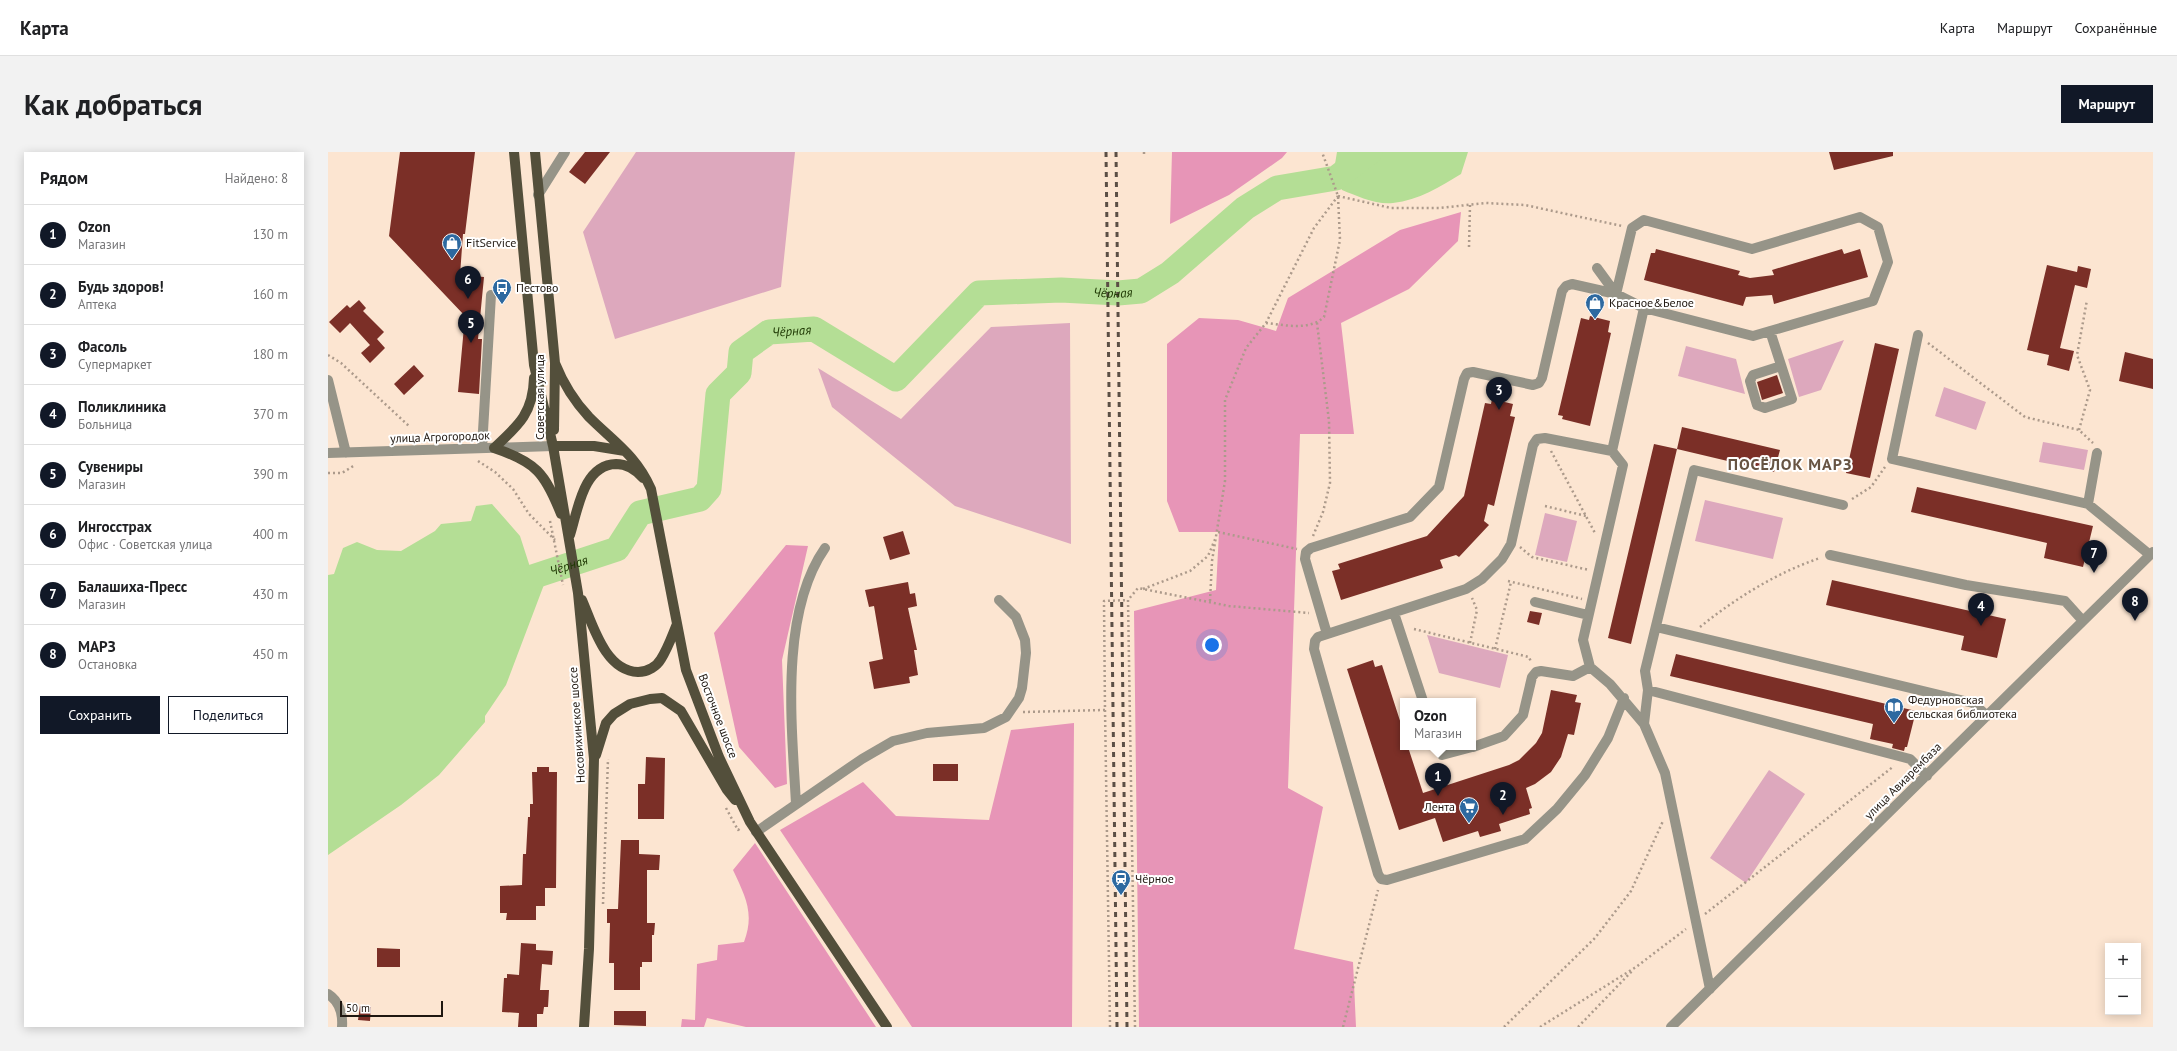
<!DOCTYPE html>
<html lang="ru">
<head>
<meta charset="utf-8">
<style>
  body { margin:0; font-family:"PT Sans",sans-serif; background:#f2f2f2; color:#202124 }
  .controls { position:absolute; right:12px; bottom:12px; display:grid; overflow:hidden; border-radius:0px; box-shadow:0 2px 10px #0003 }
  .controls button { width:36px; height:36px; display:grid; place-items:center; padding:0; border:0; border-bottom:1px solid #e0e0e0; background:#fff; color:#202124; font:20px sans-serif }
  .scale { position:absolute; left:12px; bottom:10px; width:103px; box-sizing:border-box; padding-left:4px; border:2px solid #1f1710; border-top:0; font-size:11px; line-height:14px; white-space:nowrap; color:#1f1710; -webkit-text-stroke:3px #fff; paint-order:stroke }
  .you { position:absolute; left:884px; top:493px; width:14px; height:14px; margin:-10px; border:3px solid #fff; border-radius:50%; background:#1a73e8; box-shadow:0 0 0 6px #1a73e833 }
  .badge { display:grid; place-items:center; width:26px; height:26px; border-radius:50%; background:#111827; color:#fff; font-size:13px; font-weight:700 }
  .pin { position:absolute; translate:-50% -33px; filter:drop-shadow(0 1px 2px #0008) }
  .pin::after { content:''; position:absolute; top:21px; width:14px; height:12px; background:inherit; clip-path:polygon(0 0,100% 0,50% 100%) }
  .popup { position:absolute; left:1072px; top:546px; width:76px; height:52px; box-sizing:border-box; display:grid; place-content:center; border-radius:0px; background:#fff; filter:drop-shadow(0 1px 3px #0005); font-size:13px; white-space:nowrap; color:#757577 }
  .popup b { font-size:15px; color:#202124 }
  .popup::after { content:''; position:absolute; left:50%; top:100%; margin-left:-8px; border:8px solid transparent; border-top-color:#fff }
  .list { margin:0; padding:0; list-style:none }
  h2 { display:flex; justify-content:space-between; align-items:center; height:52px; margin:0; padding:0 16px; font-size:17px }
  h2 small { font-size:13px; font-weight:400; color:#757577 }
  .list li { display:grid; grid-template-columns:26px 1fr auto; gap:12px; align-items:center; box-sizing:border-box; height:60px; padding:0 16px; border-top:1px solid #e0e0e0 }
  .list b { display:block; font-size:15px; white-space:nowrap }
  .list p { margin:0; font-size:13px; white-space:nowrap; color:#757577 }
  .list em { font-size:13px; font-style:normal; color:#757577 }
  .actions { display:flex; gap:8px; padding:12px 16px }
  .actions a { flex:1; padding:9px 0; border:1px solid #111827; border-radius:0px; text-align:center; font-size:14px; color:#111827 }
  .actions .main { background:#111827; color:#fff }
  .map { position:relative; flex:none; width:1825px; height:875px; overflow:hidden; border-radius:0px }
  header { display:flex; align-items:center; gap:24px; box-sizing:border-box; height:56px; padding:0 20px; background:#fff; border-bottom:1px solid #e0e0e0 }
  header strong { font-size:19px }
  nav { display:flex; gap:22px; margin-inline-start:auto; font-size:14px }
  .intro { display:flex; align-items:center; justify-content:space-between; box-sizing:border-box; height:96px; padding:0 24px }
  h1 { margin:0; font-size:28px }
  .button { padding:10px 18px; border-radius:0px; background:#111827; color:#fff; font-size:14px; font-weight:700 }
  main { display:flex; gap:24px; padding:0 24px }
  aside { flex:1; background:#fff; border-radius:0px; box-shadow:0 2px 10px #0003 }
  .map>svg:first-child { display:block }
</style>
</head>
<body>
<header>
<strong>Карта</strong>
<nav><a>Карта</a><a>Маршрут</a><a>Сохранённые</a></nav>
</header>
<div class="intro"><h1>Как добраться</h1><a class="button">Маршрут</a></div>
<main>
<aside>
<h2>Рядом<small>Найдено: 8</small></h2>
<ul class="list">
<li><span class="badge">1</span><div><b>Ozon</b><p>Магазин</p></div><em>130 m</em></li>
<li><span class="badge">2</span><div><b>Будь здоров!</b><p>Аптека</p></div><em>160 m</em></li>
<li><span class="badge">3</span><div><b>Фасоль</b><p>Супермаркет</p></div><em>180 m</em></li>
<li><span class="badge">4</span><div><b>Поликлиника</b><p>Больница</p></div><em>370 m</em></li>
<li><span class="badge">5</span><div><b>Сувениры</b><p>Магазин</p></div><em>390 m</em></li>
<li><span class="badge">6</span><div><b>Ингосстрах</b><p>Офис · Советская улица</p></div><em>400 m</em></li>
<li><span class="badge">7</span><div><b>Балашиха-Пресс</b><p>Магазин</p></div><em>430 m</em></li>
<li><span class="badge">8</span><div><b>МАРЗ</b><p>Остановка</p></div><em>450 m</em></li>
</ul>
<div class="actions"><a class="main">Сохранить</a><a>Поделиться</a></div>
</aside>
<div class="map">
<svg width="1825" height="875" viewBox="0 0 1825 875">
  <rect width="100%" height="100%" fill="#fce5d1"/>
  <!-- green -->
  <path fill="#dda8bd" d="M308,0H467L453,135L287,187L255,80Z
    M742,171L743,392L627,354L504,255L490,216L573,267L663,175Z
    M1516,188L1493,238L1471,245L1460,207Z
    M1358,194L1408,207L1417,242L1350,224Z
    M1616,235L1658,250L1648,278L1607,264Z
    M1715,290L1760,298L1756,318L1711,310Z
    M1377,348L1455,366L1445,407L1367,389Z
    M1217,361L1249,369L1239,410L1207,403Z
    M1099,483L1180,503L1172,536L1111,521Z
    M1441,618L1477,642L1418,731L1382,706Z"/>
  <!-- forest -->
  <path fill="#e795b7" d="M844,0H959L954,6L901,43L842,72Z
    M1133,60L1130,89L1081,137L1013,171L1026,282H972L960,636L995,655L966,797L1025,810L1028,875H811L806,459L888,438L891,380H851L839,349V192L871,166L910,168L948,179L960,146L1072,78Z
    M458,393L480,394L454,508L459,632L447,636L411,595L386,481Z
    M746,571L744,875H584L452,678L535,630L568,664L661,668L683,578Z
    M427,691L548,875H418L379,866L376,875H353L354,867L367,868L369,812L389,808L390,793L416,790C427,761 417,744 405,718Z"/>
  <!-- water -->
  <path fill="#b4de95" d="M1009,0H1140L1133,22C1112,35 1091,48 1065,51C1048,53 1029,44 1014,38L1006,18Z
    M164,352L192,384L202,415L213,410L226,416L217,430L178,533L157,564V570L111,623L73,653L0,703V423L6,422L15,396L29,390L49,398L73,399L107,379L113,372L143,369L148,354Z"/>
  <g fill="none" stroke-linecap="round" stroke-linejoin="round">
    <!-- river -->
    <path stroke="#b4de95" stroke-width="25" id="s1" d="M195,428L289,397L312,361L372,347L381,337L390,242L411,221L413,200L441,180L486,177L568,227L651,141L733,138L790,141L813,139L842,121L917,56L949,36L1008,26L1042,0"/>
  </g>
  <!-- building -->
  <path fill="#7b2f27" d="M72,0H147L137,82H135L132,123L156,125L150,187H154L151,242L130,240L137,164L61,84Z
    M257,0H282L257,32L241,20Z
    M1501,0H1565V4L1506,18Z
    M1328,97L1412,119L1410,123L1422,126L1446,123L1444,118L1514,97L1516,102L1532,97L1540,125L1446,152L1444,143L1418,145L1415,154L1316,128L1323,101H1327Z
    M1719,113L1749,120L1750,114L1763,117L1759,136L1747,133L1732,196L1746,199L1741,219L1719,213L1721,203L1699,198Z
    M31,148L38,156L35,159L56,180L49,187L57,196L42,211L33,201L42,193L22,171L12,181L1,170L19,153L22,156Z
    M1262,164L1282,169L1280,180L1283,181L1262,274L1234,267L1235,264L1230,263L1253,166L1261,168Z
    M1547,191L1571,197L1542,326L1518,321Z
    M1797,200L1825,207V237L1791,229Z
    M86,213L96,224L76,243L66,232Z
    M1449,223L1455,241L1434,248L1429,230Z
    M1164,247L1185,252L1182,264L1187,265L1166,354L1160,352L1156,369L1161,373L1131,405L1128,403L1112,408L1115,416L1013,448L1004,419L1012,417L1010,412L1099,384L1136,344L1157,251L1163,252Z
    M1354,275L1452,298L1446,320L1349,297Z
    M1326,292L1349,297L1303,492L1280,486Z
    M1589,335L1765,374L1755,415L1716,406L1719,391L1583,360Z
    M575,379L582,402L562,408L555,385Z
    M1504,428L1678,467L1669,506L1633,498L1636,484L1498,453Z
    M580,430L582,442L587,441L589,454L580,456L589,498H586L590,523L581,525L582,531L546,537L541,510L555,507L546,454L541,455L537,438Z
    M1202,459L1214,461L1211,473L1199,470Z
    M1348,502L1588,559L1579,595H1577L1576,599L1564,596L1565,592L1542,587L1545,572L1342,524Z
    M1045,508L1047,515L1054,513L1075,578V595H1080L1095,641L1181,613L1191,608L1208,591L1214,581L1223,538L1249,543L1247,550L1253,551L1246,583L1240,582L1233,605L1223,620L1207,632L1198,636L1204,656L1201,657L1202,662L1171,672L1173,679L1152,685L1150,679L1115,690L1107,666L1071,678L1019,517Z
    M318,605L337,606L336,667H310V632H317Z
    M605,612H630V629H605Z
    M209,615H221V620H229L228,736H217V754H208V768H178L179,761H172V734L194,733L195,702H198L200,665H202V652H205L204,620H209Z
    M293,688H311V702L332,703L331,718H319V771H327L326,783H324V810H314V815H312V838H286V811H281L282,771H279V757H290Z
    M193,791L208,792V798L225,799L224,813L214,812L212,838H221L220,855H216L215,862H209V875H190L191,861L174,860L176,826H179V822L191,823Z
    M49,796L72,797V815H49Z
    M32,854L43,855L42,869L30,868Z
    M286,859H318V874L286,873Z"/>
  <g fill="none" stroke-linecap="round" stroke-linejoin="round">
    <!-- path -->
    <path stroke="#ac9a8b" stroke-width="2.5" stroke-dasharray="2 3" stroke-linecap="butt" d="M816,0V4
      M1010,44L1063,56H1111L1158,51L1197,53L1294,74
      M1141,95L1142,53
      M938,171C957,173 981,179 996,165L1012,88L1010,44L994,0
      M1600,191L1697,265L1751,278L1765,291
      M0,203L13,211L82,275
      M1751,278L1762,238L1749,203L1759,148
      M1223,299L1267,381
      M150,309L167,320L185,337L201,362L227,388
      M0,321H14L27,313
      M1524,347L1543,335L1557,315
      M1217,354L1258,364
      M222,369L235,433
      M890,380L969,397
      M985,384L995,360L1002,331L1001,269L989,171
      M1192,395L1204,405L1261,418
      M1180,429L1254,447
      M815,437L862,419L880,404L888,385
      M882,449L884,409L897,329V248L918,196L938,171L986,76L1010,44
      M1372,475C1408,446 1448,421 1492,406
      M1086,477L1201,505L1203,510
      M1142,491L1149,458L1144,446
      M1167,497L1183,430
      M777,558L782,875
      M695,560L777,558L776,449L800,448
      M398,656L410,678L413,676
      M275,752L280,607
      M1377,762L1566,614
      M807,875L800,448L810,436L901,454L981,461
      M1015,875L1050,738
      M1176,875L1267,786L1303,739L1335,669
      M1212,875L1308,815L1358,777
      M1250,875L1305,818"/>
    <!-- minor -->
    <path stroke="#969488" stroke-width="10" d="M210,43L237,0
      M1269,116L1288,142
      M1316,156L1284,299L1295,313L1255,488L1262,515L1282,532L1316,572L1337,621L1382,837
      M1442,179L1464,247L1437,256L1429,253L1422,229L1425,223L1453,214
      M1590,183L1564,307L1760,352L1822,403
      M0,228L18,301
      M154,296L163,143
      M1284,299L1217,286L1209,287L1205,293L1183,392L1174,407L1154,427L1138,437L990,485L987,489L986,497L1050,722L1053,727L1059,728L1197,687L1229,657L1257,623L1280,586L1296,546
      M0,301L225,294
      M1760,352L1769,301
      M1502,403L1638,433L1737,449L1755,469
      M1207,450L1260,463
      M1066,461L1095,549
      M1328,475L1645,551L1659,564
      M999,482L977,407L978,400L983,396L1082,365L1111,335L1136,227L1139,221L1145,220L1205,233L1211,231L1214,226L1234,139L1238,134L1244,132L1288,142L1316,156L1425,184L1545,149L1560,110L1550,75L1532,65L1424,97L1316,68L1304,76L1288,142
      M1320,538L1582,607L1599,624
      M1316,572L1320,538L1317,519L1366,318L1515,353
      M1109,595L1114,603L1144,595
      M1145,595L1176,584L1195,563L1204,525L1208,520L1213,519L1245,524L1262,515
      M468,652C464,575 451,462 497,396
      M428,680L534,607L565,589L599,581L656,576L678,565L691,546L694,536L698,501L697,488L688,465L671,448
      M0,842C11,849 15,862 14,875
      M1343,875L1825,400"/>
    <!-- major -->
    <path stroke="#534f3b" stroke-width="10" d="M186,0L206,213L225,294L250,441L266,607L261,797L256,875
      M207,0L227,211L226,278
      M227,211C235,231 246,249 261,265C286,290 308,303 323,337L358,518L391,605L422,670L559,875
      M206,226C205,261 191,273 166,296C208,310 217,321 233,362
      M225,294H266L297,299
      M242,383C250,358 255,313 288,312C298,312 308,318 315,326
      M254,448C265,473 277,519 310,520C320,520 329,514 333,507C340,496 344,484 349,472
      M268,603L278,571L286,562L302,552L322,547L334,546L353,559L399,638L407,648"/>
    <!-- rail -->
    <path stroke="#5b4f45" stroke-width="3" stroke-dasharray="5 5" stroke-linecap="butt" d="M778,0L789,875
      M788,0L799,875"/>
  </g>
  <!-- icons -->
  <defs>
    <symbol id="shop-pin" viewBox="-11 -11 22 30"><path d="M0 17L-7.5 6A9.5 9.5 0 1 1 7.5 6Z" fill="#2d69a0" stroke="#fff"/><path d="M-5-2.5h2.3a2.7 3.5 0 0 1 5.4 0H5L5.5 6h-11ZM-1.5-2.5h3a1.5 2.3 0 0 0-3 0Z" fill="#fff"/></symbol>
    <symbol id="bus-pin" viewBox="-11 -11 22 30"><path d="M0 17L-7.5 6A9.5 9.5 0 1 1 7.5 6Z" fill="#2d69a0" stroke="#fff"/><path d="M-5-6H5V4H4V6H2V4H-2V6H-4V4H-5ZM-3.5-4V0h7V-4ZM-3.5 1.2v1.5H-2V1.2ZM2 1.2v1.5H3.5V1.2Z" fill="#fff"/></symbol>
    <symbol id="library-pin" viewBox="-11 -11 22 30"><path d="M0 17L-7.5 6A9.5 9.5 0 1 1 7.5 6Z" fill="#2d69a0" stroke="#fff"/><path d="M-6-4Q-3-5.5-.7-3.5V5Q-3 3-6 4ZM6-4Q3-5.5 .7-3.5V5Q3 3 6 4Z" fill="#fff"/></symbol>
    <symbol id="supermarket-pin" viewBox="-11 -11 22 30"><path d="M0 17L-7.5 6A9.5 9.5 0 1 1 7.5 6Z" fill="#2d69a0" stroke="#fff"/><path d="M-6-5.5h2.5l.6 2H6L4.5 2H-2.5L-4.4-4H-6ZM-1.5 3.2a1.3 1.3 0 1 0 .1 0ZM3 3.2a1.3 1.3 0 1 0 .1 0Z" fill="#fff"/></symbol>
    <symbol id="station-pin" viewBox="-11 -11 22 30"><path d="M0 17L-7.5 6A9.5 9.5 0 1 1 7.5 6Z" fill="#2d69a0" stroke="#fff"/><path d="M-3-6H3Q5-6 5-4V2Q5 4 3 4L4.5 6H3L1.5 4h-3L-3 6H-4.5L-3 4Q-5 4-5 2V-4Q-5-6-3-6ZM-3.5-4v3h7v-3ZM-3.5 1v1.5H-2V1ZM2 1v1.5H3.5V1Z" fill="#fff"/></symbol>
  </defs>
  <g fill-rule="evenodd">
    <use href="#shop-pin" x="113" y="80" width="22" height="30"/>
    <use href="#bus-pin" x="163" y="125" width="22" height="30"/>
    <use href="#shop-pin" x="1256" y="140" width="22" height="30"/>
    <use href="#library-pin" x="1555" y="544" width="22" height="30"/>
    <use href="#supermarket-pin" x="1130" y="644" width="22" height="30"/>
    <use href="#station-pin" x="782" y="716" width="22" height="30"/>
  </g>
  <g text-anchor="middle" stroke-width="4" stroke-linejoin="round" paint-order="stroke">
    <!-- poi labels -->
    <g font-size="12" fill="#1f1710" stroke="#fff" text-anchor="start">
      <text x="138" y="95">FitService</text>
      <text x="188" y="140">Пестово</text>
      <text x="1281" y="155">Красное&amp;Белое</text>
      <text x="1580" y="552">Федурновская<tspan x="1580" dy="14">сельская библиотека</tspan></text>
      <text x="1127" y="659" text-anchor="end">Лента</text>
      <text x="807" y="731">Чёрное</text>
    </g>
    <!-- street labels -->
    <g font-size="12" fill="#1f1710" stroke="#fff">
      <text transform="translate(212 245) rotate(-90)" y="4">Советская улица</text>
      <text transform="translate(112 285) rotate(-2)" y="4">улица Агрогородок</text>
      <text transform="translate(390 564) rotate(69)" y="4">Восточное шоссе</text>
      <text transform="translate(249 573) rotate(-94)" y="4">Носовихинское шоссе</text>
      <text transform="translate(1575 629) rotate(-45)" y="4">улица Авиарембаза</text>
    </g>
    <!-- water labels -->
    <g font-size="13" font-style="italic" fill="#203a05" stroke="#fff">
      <text dy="5" stroke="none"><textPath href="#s1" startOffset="792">Чёрная</textPath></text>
      <text dy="5" stroke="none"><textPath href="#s1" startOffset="420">Чёрная</textPath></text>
      <text dy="5" stroke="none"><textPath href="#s1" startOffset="48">Чёрная</textPath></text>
    </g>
    <!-- district labels -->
    <g font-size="16" font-weight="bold" letter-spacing="1" fill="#675443" stroke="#fff">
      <text x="1462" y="318">ПОСЁЛОК МАРЗ</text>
    </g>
  </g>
</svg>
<div class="controls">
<button>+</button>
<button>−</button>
</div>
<div class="scale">50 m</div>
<div class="you"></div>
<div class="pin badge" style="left:1110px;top:644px">1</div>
<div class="popup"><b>Ozon</b>Магазин</div>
<div class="pin badge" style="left:1175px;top:663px">2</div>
<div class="pin badge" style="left:1171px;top:258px">3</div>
<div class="pin badge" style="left:1653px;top:474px">4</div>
<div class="pin badge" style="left:143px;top:191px">5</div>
<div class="pin badge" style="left:140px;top:147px">6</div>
<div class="pin badge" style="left:1766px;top:421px">7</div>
<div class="pin badge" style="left:1807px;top:469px">8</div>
</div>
</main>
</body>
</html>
